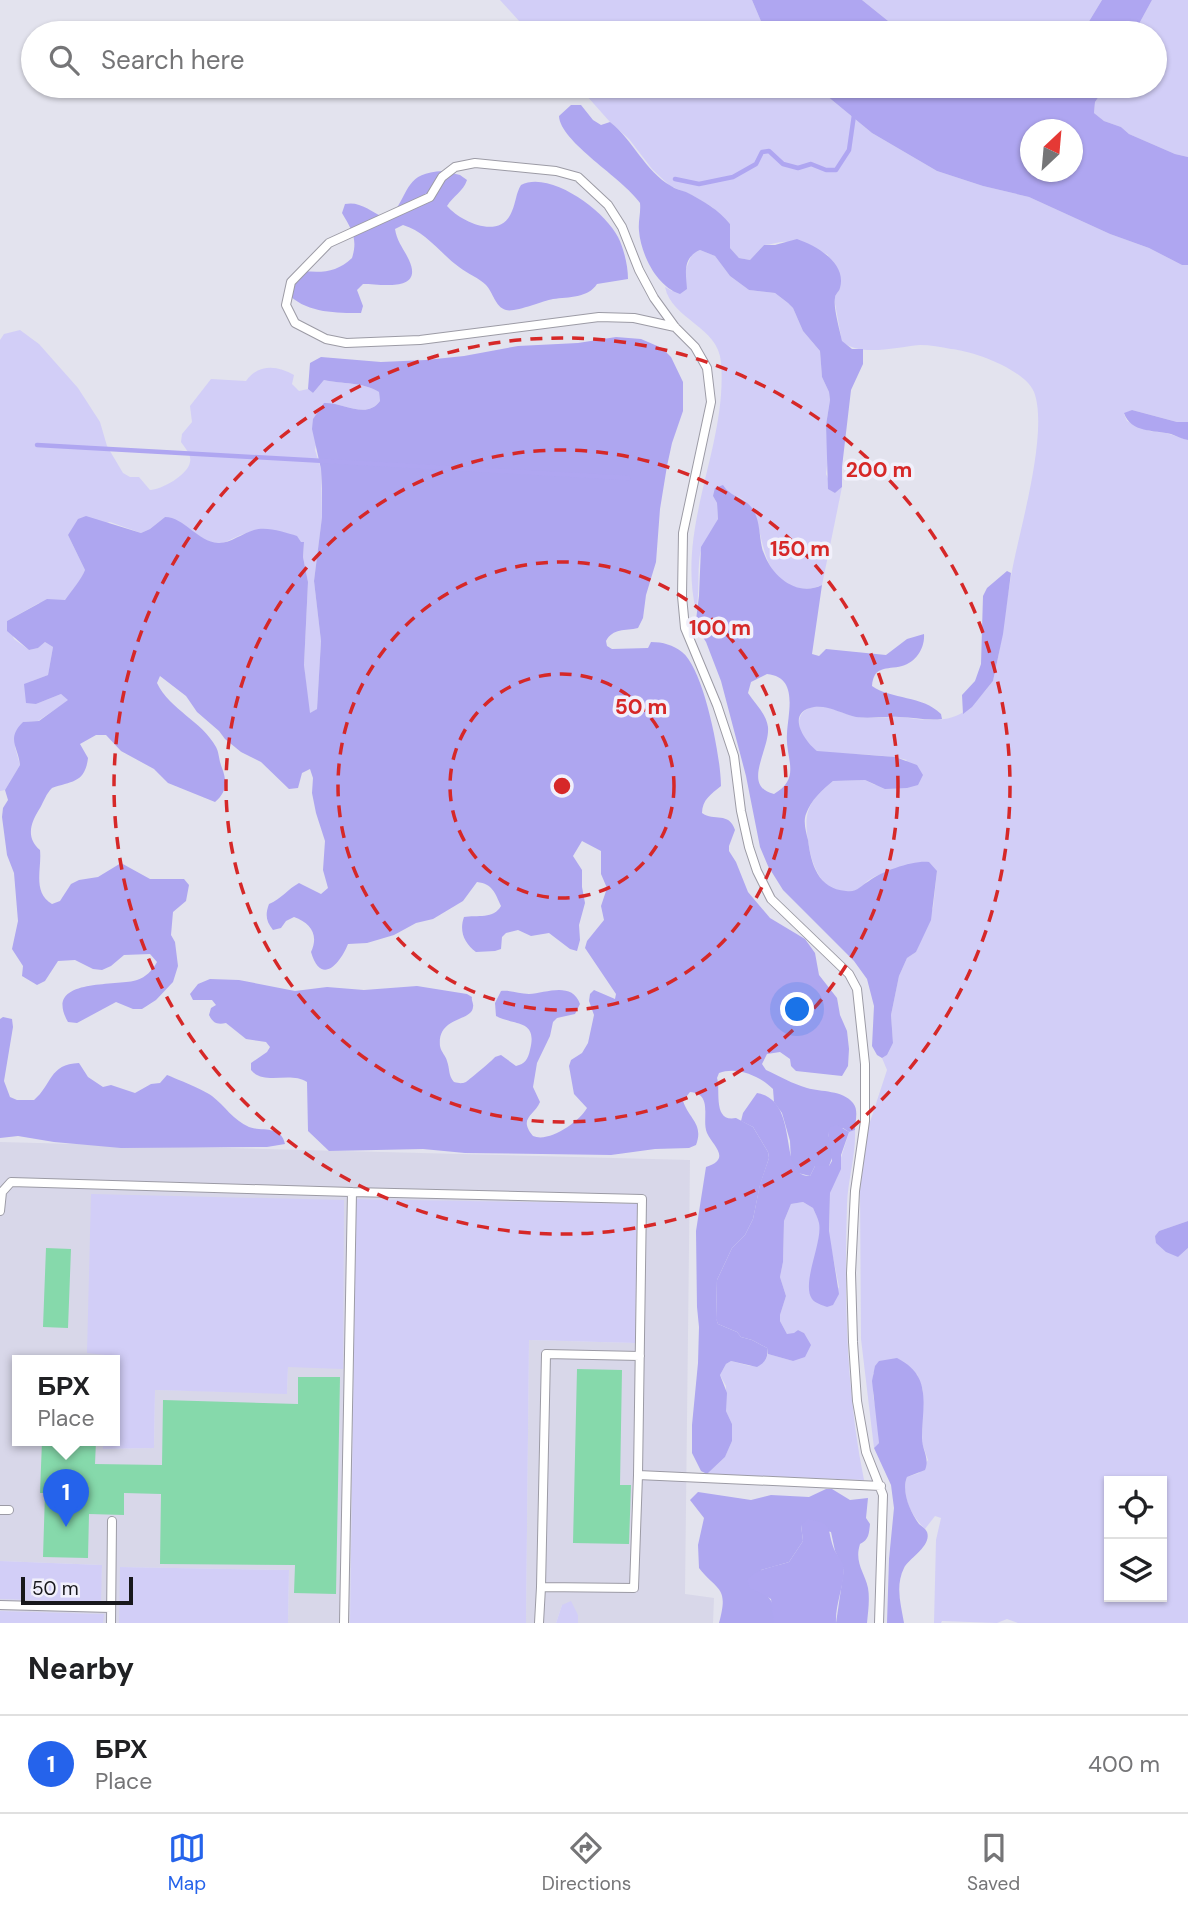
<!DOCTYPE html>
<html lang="en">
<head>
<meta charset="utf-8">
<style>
  body { margin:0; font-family:"DM Sans",sans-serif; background:#f2f2f2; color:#202124 }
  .controls { position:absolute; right:21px; bottom:21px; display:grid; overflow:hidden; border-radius:0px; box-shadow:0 2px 5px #0004 }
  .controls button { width:63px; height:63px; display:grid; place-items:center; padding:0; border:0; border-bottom:2px solid #e0e0e0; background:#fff; color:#202124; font:35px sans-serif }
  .compass { position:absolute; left:1020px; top:119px; width:63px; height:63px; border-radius:50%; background:#fff; box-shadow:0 2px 5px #0004; rotate:26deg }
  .scale { position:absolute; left:21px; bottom:18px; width:112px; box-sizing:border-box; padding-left:7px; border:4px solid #18181c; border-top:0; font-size:19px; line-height:24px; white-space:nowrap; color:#18181c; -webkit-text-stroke:5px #f1f0fb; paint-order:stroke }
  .you { position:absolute; left:798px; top:1010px; width:24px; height:24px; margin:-18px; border:5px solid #fff; border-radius:50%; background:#1a73e8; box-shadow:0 0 0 10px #1a73e833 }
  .badge { display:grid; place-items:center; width:46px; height:46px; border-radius:50%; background:#2563eb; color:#fff; font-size:23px; font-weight:700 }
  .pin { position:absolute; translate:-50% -58px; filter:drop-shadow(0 2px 4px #0008) }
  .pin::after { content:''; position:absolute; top:37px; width:24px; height:21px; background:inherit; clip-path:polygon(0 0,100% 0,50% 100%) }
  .popup { position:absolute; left:12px; top:1355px; width:108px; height:91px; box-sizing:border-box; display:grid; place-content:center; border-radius:0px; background:#fff; filter:drop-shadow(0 2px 5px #0005); font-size:23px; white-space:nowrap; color:#757577 }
  .popup b { font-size:26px; color:#202124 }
  .popup::after { content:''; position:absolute; left:50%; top:100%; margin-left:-14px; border:14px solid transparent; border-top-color:#fff }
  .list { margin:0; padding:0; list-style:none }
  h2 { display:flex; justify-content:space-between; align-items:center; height:91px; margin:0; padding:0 28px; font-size:30px }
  h2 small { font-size:23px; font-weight:400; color:#757577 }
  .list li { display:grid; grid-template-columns:46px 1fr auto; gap:21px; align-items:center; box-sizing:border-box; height:98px; padding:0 28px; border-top:2px solid #e0e0e0 }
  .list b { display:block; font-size:26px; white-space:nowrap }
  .list p { margin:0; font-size:23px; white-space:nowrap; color:#757577 }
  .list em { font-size:23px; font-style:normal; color:#757577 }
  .icon { flex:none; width:38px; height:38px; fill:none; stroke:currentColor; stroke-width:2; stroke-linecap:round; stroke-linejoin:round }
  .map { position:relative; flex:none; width:1188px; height:1623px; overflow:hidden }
  .search { position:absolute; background:#fff; box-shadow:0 2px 5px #0004; left:21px; right:21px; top:21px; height:77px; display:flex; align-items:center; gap:18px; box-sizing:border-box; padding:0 24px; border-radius:38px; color:#757577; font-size:26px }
  .sheet { height:189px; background:#fff }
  nav { display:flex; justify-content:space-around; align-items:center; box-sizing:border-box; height:98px; border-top:2px solid #e0e0e0; background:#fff; font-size:19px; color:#757577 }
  nav a { display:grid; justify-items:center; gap:4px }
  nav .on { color:#2563eb }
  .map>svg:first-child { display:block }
</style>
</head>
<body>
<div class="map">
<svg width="1188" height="1623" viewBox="0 0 1188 1623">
  <rect width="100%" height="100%" fill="#e3e3ee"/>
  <!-- built -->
  <path fill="#d8d7e9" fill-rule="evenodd" d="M0,1142L690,1160L685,1594L714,1598L713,1623H578V1615L562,1605L556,1623H526L529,1340L635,1343L637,1205L356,1199L350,1623H288L289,1570L121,1567L119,1623H103V1614L0,1611V1599L100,1603L102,1565L0,1561ZM87,1352L288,1367L287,1393L155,1390L154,1448L103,1449V1441H17V1361H106V1355Z"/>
  <!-- green -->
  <path fill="#d2cef7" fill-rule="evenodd" d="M500,0H752L766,33H530Z
    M862,0H1102L1082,33H903Z
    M1152,0H1188V157L1175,154L1129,134L1121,127L1104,121L1094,113L1095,102L1106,86H1155V33H1134Z
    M578,86H815L872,133L937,171L983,186L1029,197L1110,234L1149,248L1182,265H1188V422H1177L1132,410L1124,414L1127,421L1149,431L1166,433L1188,440V1221L1159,1231L1155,1236L1178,1257L1188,1248V1623H1018L1007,1619L997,1623L942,1621L941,1623H934L936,1540L941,1518L935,1516L925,1529C912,1517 900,1494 907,1477L919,1473L928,1460L922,1443L923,1390L917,1374L873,1373V1395L877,1416L879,1443L874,1448L861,1339L860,1190L869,1125L887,1070L882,1058L887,1055L893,1043L891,1015L899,976L907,958L916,952L933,908L937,871C924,870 907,867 894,870C886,872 876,875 869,880C864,883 862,888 857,890C824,902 811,864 808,841C803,810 810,800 833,781L865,780L875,785L907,760C884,754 861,755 838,753C831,753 823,754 817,751C800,743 789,712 813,707C827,704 841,713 854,716C869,720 882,717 897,717C907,717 918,720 929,720C963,721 973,706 993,681C1002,645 1005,608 1012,571C1020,528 1049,431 1034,392C1025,370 974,351 951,349C941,347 930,345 920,345C896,347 862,357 842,342L834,298L840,288L828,255C817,249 801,242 787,242C780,241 772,245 764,245L750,260L739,258L730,248V224L712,207L692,195L670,186L652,169L629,139L610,122ZM1109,1481H1162V1597H1109Z
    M700,250L715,256L730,276L749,290L775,293L788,303L793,308L803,331L820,351L822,377L829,392L830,400L826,425L828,458L826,474L835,493L842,487L822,585C813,589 805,590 795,587C743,572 779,482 713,496L717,503L718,519C713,531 703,540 700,554C697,573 700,593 696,611C676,525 728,446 721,362C718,326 672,320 665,287L672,291L685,271L692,254Z
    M20,330L39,344L78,388L100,422L107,446L123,473L130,477H139L150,490C161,490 188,475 190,462C192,455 185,448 181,442L182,434L192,422L190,406L211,379L246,381C258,364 277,365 294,375L292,384L299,391L308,389L313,393L324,380C342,384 363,382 379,392L380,401C365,420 344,402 324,403L315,450L321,469L322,517L314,581L321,641L317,709L309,714L304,665L308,582L303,557L304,542L301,543C281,526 257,527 234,538C227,541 222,545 213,543C197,538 182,524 165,517L150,529L141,533L110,522L68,535L85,570C81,581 72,590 65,600L39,603L7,621L14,639L29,650L38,648L45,642L53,647L48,675L32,681L36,704L61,694L69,700L38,721L23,722L15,747L20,765L5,790L0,791V340L4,334Z
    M855,1130C856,1155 848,1179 847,1204C844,1297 846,1390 864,1480L707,1474L725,1457L732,1441V1424L726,1411V1386L720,1375L726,1364L731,1361L750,1366L766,1359L768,1354L793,1361L804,1333L798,1330L794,1334H787L780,1321V1315L786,1296L780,1277L783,1262L784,1221L791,1204L803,1202L813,1208C815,1213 819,1219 820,1224C823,1249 805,1270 812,1299L827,1307L839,1287L829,1237L830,1193L849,1132Z
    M91,1194L344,1200L343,1369L288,1367L287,1394L155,1390L154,1448L103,1449V1441H115V1361H106L105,1355L87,1353Z
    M356,1199L637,1204L635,1343L529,1340L526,1623H350Z
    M0,1561L102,1565L101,1603L0,1599Z
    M120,1567L289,1570L288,1623H119Z
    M571,1601L578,1615V1623H556L562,1605Z
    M0,1611L104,1614L103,1623H0Z"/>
  <!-- forest -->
  <path fill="#aea6f0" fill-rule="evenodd" d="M571,105H581L593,120L601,125L610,122C633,140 645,171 671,186C675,189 681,190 686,192C702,200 719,210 730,224V248L739,258L750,260L764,245H775L797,239C817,246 847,263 840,288C839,292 835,294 835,298C833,307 840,331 842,341L852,349H863V364L851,390L842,467V487L835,493L828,489L826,425L830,400L829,392L822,377L820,351L803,331L793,308L788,303L775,293L749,290L730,276L715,256L700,250C682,258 686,273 687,289L680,294C656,286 641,254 639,231C638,221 641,213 640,203C623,178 560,142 559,116Z
    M443,171L460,175L467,180C463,192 453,196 447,206C461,222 501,241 512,211C516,202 516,193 521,185C550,170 605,211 618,237C624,249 628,266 628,279L597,284C588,298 569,297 553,299C542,301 514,313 506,310C495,307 493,292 486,285C479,278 468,274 459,267C441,254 425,231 403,225L395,229C397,242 404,249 409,260C424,293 381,284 363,284L357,290L363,306L361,313C336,313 309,313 290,296L297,279L303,271C323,273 337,272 352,258C358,239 352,230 342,213L345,204C360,201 370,211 383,217L392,215C411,190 405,173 443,171Z
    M616,337L641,339L662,348L671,357L683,382V411L672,443L667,466L660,509L656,562L646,595L643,618L638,628C625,631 613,628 606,641L607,646L612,649L648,648L651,642C663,642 673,645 682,652C704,669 721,758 721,786C711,794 702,800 702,813C714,822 729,811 735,830L729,846V851L736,862L748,892L770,918L805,939L815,953L819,975L837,998L840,1015L847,1031L849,1049L848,1066L842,1076L796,1071L791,1066L790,1059L780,1052L767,1054L762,1064L766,1070C779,1076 793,1084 807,1088C821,1092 843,1090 853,1103C859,1110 855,1122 855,1130L849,1132L843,1128L828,1133L833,1155L829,1166H815L810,1176L798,1173L791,1162L790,1141L782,1113L774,1102L773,1089C760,1076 737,1066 719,1073L717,1078C721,1089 712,1123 736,1118L753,1127L768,1152L769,1158L760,1185L753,1219L745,1235L732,1248L717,1280L716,1318L718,1324L737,1332L741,1337L752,1340L767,1348C769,1357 765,1363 757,1367L731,1361L726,1364L720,1375L727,1393L726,1411L732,1424V1441L725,1457L707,1474L701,1471L692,1453V1425L698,1363L699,1327L697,1307L696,1231L706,1167C732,1159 713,1146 707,1133C701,1119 714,1094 690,1092L683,1101C689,1119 704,1124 696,1145L689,1148L655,1149L611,1155L465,1153L423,1149L329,1151L308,1131L307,1082C290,1071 264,1086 251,1070V1063L267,1052L270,1047L266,1042L246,1039L226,1023C217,1025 213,1023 209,1015L211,1008L216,1005L212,1000H193L190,994L198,984L210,979L239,980L295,991L327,987L364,990L417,986L467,994L472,997C471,1000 474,1004 473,1007C472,1022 437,1016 440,1046C441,1052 446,1056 447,1061C450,1069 448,1075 454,1082C459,1083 461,1084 466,1082C470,1079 493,1060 495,1057L501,1055L516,1066C525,1064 528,1059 530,1050C538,1019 515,1026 496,1016L495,1003L501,991C511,990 519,994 529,994C546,993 572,981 580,1004L575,1014L557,1018L553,1022L550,1036L537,1063L533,1087L540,1102C534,1116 518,1118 533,1136C549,1143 579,1122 587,1108L574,1094L569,1066L571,1060L582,1053L588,1043L594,1015L589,1001L590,994L594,990L615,999L616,994L585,948L587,941L604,920L601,906L607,888L601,874V851L582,841L573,856L582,870V887L585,903L579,925L580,940L577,951L570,949L549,933L531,936L518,930L506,933L502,937L501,949L495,951L476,952C464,943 459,931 464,917C477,915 494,919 501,906C495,893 493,884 477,882L463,901L433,919L416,923L394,935L367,943L348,944C340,964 321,986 311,952C319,935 311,923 294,917L286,921L281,928L273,930C266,921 265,915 269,904C281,899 288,889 299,883L321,894L328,888L323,870L325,841L316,813L312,793L313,778L310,769L302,773L298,788L289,789L261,762L241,752L225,739L219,731L197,712L186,696L160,676L157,683C170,710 202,721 216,747C219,752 219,761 222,768C227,781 227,792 215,802L168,783L154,769L121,751L106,735H96L80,744L88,758C85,783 72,781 52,788C46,794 44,801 40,808C31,822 25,837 40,850C42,869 32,892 52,904L60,901L71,884L79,880L98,877L121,863L150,879H184L189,885L186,901L173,912L171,935L175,942L178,966L173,982L156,1000L142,1009H133L116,1002L77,1023L68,1022C42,977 116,987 137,980C146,977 152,971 157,962L150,954L124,955L111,966L102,970L93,969L75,960L58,961L45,981L37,985L22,976L23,966L12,949L18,921L14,873L7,855L2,817L3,808L8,800L5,790L20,765C18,746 6,739 23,722L39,721L68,700L61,694L36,704L26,703L24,684L48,675L53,647L45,642L38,648L29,650L7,631V621L47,599L65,600C72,590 81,580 85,570L68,535L78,519L86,516L141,533L150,529L165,517C184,517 198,542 218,543C229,544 243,533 254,530C266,526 285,532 297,536L301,542H304L303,557L308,582L304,665L310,713L317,709L321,641L314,581L322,517V488L321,469L312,429L313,419L324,403C344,402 366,420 380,401L379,392C363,382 342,384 324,380L313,393L308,389L310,363L321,357L381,362L426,360L464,356L518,346L578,343Z
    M723,485C730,497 744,497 752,508C762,522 758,542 765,556C774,578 798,597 822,585L812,654L819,656L826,649L886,655L907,639L924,634C925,648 916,662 902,666C886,670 874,665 872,686C892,700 922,695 941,714L942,719C927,721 914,717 899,717C884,716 871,719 856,717C842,714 829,705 814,707C785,712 804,741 817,751L895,757L917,765L923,775L918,785L907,788L885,789L865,780L833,781C822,790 811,800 806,814C803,822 806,832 808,840C811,864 818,889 846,891C857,893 860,886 869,881C882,871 914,860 929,862L937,871L931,920L916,952L907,958L899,976L891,1015L893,1043L887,1055L882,1058L877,1055L872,1046L874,1006L867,979L854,961L783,890L768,866L760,847L746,776L721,681L706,642L697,628L696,620L699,596L701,547L718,519L717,503L713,496L715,488ZM767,674C799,677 788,712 787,734C785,758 802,778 774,794C741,786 770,750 768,727C766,713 755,704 748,693L751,682Z
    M1007,571L1011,573L1003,634L993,681L972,707L963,714L962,695L975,681L981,664L983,596L987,588Z
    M3,1017L12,1019L13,1027L4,1081L10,1097L17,1100H34C52,1085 49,1064 79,1063L88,1077L103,1087L111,1085L135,1093L151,1084L160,1083L167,1075C177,1079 204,1090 212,1096C225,1106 233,1120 249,1127C263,1132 281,1125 285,1144L267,1147L121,1148L54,1142L18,1136L0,1138V1019Z
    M1188,1221V1248L1178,1257L1166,1252L1156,1243L1155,1236L1159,1231Z
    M897,1358C933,1376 922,1405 922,1438C922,1450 930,1458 925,1470L907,1477C901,1491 910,1512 919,1524C921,1526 925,1528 927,1532C932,1546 909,1558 904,1568C895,1586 901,1605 904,1623H887L889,1559L894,1508L891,1485L874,1448L879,1443L872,1381L875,1366L879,1361Z
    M826,1489H832L850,1500L868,1498L866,1518L870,1524C869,1533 869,1540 860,1544C854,1563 865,1573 868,1588C870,1599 868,1612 867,1623H836L844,1569L835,1551L831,1532L801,1525L803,1541L789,1562L761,1570L764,1594C775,1601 775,1611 774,1623H719C729,1586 718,1592 699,1568L698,1545L704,1518L690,1500L698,1492L751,1500L771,1495L809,1497Z"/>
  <!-- water -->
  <path fill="#afa6f1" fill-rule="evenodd" d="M752,0H862L903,33H766Z
    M1102,0H1152L1134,33H1082Z
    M815,86H1106L1095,102L1094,113L1104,121L1121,127L1129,134L1175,154L1188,157V265H1182L1149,248L1110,234L1029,197L983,186L937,171L872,133ZM1030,130H1072V172H1030Z
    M1132,410L1177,422H1188V440C1182,439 1177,436 1171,434C1154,430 1131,433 1124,413Z
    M757,1093C802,1101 776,1177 810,1176L815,1166H829L832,1161L828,1133L830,1127L837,1125L849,1132L841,1155V1169L830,1193L829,1231L839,1294L833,1305L827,1307C822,1305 815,1303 812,1299C801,1283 823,1242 819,1223C818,1218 815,1213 813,1208L803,1202L791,1204L784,1221L783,1262L780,1277L786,1296L780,1315V1321L787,1334L794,1333L798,1330L804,1333L811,1345L805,1357L793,1361L768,1354L767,1348L752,1340L741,1337L737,1332L718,1324L716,1319L717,1280L732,1248L745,1235L753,1219L760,1184L769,1158L768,1152L753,1127L741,1121L743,1113Z
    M808,1519C835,1524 826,1529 834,1549C837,1556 843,1560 844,1568C844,1587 835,1604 836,1623H774L771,1599L750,1588L747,1580C757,1568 774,1567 789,1562L803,1541L801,1525Z"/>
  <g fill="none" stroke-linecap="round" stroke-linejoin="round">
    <!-- stream -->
    <path stroke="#afa6f1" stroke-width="4.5" d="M675,179L699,184L733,177L756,164L762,152L769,151L783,164L798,168L811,164L826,170H836L849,150L854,115
      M37,445L628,478"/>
  </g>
  <!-- building -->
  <path fill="#86d9ab" d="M46,1248L71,1249L68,1328L43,1327Z
    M577,1369L622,1370L620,1485H631L629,1544L573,1543Z
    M298,1377H340L336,1594L294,1593L295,1565L160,1564L161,1494L124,1493V1515L89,1514L88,1558L43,1557L45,1493H40L42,1441H96L95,1464L162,1465L163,1400L298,1404Z"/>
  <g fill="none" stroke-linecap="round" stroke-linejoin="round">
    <defs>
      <path id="service" d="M675,327L634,318L599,317L420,340L346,343L326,339L295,323L286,305L291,282L329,243L430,197L442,177L455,167L475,163L556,171L578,177L608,205L622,227L639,270L654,298L675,327L695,347L707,368L711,402L683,533L682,596L685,628L717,705L734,756L741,811L749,847L757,871L771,899L849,974L857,989L865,1064V1121L855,1191L851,1273L853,1342L857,1401L866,1452L883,1495L879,1623
        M352,1192L642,1199L638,1475L634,1588L541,1587L539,1623
        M0,1211L2,1192L11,1182L352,1192L344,1623
        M638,1475L881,1486
        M0,1510H9
        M541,1587L546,1354L640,1356
        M0,1605L111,1608
        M111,1623L112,1521"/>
    </defs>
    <!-- service casing -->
    <use href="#service" stroke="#9c9ba5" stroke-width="10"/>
    <!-- service -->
    <use href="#service" stroke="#fff" stroke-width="8"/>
  </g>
  <!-- distance rings -->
  <g fill="none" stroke="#d62828" stroke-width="3.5" stroke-dasharray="12 9">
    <circle cx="562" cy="786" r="112"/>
    <circle cx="562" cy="786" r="224"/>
    <circle cx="562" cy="786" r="336"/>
    <circle cx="562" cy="786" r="448"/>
  </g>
  <circle cx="562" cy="786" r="10" fill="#d62828" stroke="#f1f0fb" stroke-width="3.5"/>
  <g font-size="21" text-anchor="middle" font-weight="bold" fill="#d62828" stroke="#f1f0fb" stroke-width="7" stroke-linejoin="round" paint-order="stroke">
    <text x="879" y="477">200 m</text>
    <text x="800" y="556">150 m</text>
    <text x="720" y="635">100 m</text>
    <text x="641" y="714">50 m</text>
  </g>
</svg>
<div class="controls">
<button><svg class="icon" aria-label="locate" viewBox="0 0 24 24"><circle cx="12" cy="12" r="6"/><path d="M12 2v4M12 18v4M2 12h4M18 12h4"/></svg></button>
<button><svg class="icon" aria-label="layers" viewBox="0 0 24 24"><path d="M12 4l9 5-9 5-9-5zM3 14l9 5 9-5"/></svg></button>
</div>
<svg class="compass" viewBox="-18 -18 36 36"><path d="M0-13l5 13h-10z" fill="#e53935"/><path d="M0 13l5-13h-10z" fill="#757577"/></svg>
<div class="scale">50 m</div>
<div class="you"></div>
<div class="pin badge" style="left:66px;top:1527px">1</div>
<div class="popup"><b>БРХ</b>Place</div>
<div class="search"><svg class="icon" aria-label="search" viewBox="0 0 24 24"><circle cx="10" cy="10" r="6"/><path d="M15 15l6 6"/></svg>Search here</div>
</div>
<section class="sheet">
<h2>Nearby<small></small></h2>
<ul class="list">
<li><span class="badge">1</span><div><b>БРХ</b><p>Place</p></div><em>400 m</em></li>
</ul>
</section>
<nav>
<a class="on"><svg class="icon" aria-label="map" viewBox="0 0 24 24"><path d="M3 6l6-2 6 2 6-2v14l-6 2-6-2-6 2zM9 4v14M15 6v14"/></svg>Map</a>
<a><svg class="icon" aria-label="directions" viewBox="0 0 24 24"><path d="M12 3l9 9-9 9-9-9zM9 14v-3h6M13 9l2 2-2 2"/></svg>Directions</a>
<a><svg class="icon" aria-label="saved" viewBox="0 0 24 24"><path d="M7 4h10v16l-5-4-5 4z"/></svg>Saved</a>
</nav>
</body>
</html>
